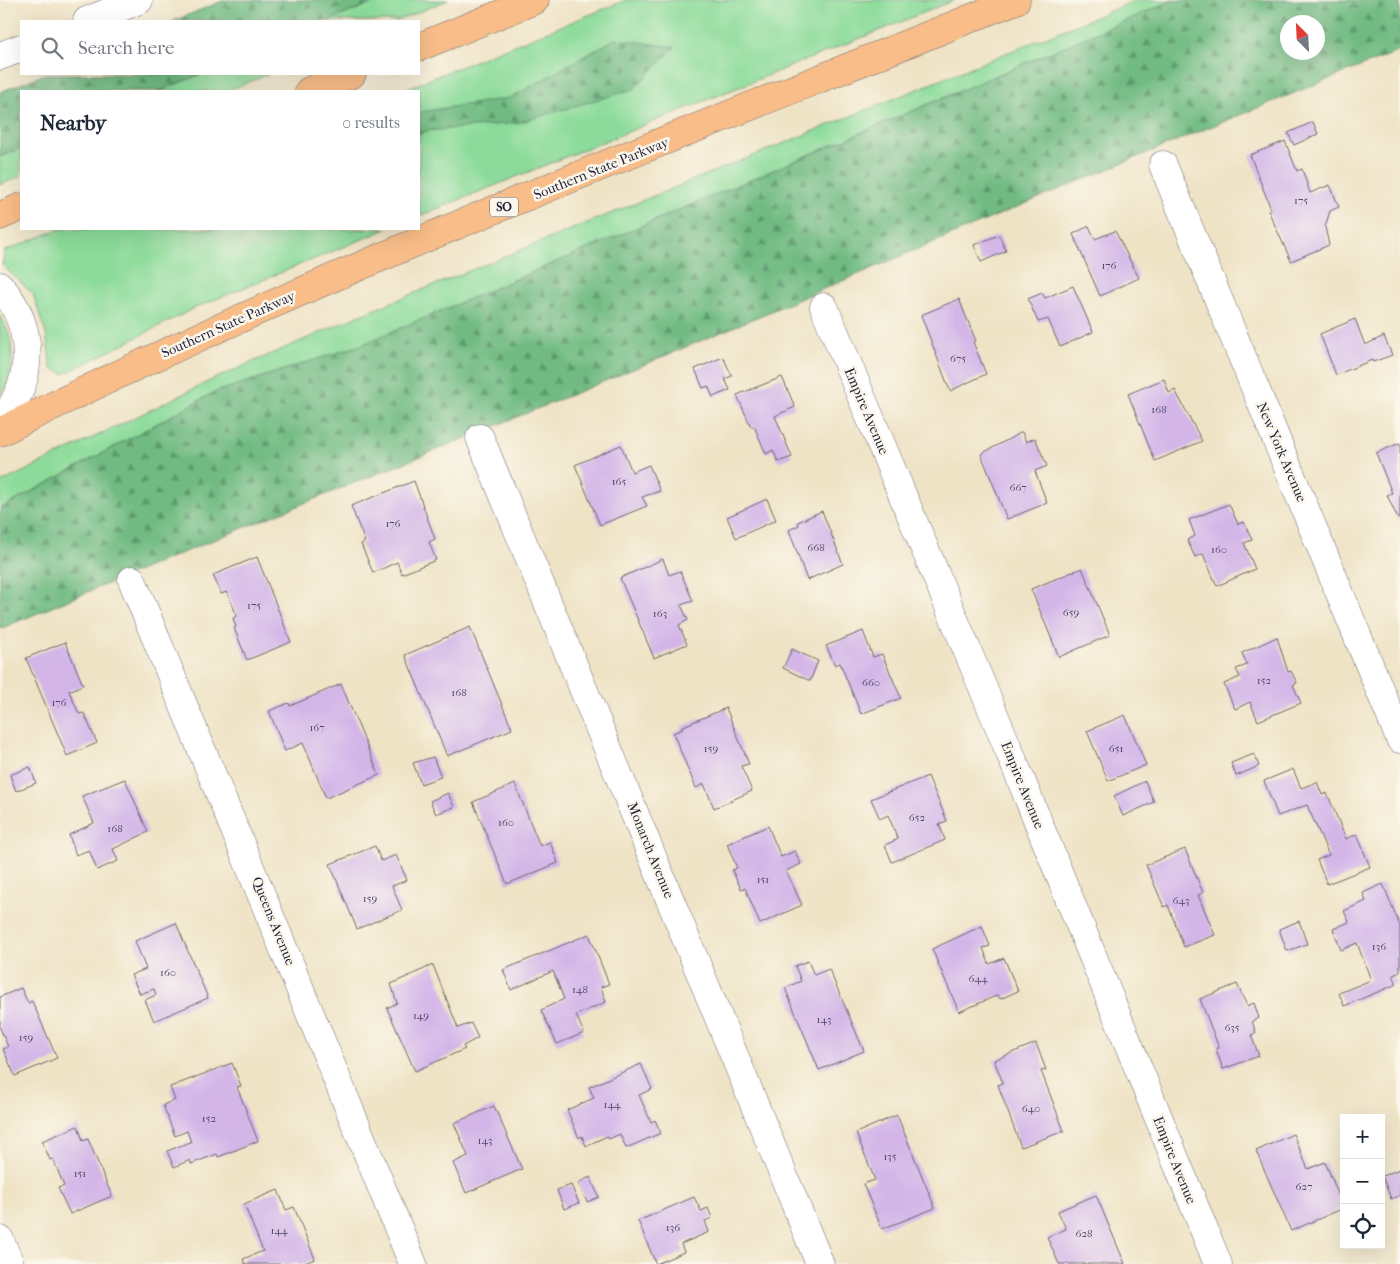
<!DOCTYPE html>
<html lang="en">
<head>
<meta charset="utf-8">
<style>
  body { margin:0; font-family:"IM FELL French Canon",serif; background:#f2f2f3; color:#1f2937 }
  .controls { position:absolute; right:15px; bottom:15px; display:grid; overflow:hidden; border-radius:0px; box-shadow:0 5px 20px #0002 }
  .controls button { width:45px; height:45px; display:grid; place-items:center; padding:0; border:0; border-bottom:1px solid #e0e1e3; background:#fff; color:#1f2937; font:25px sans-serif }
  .compass { position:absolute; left:1280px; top:15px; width:45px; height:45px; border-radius:50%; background:#fff; box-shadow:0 5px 20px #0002; rotate:336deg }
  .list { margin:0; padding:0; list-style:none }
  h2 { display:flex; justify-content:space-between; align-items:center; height:65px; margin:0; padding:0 20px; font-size:21px }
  h2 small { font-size:16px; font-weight:400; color:#747a83 }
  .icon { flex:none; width:28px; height:28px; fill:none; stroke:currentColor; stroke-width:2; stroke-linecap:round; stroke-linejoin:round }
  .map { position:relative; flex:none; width:1400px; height:1264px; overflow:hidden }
  .search { position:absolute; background:#fff; box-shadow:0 5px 20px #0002; left:20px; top:20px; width:400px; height:55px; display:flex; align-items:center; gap:12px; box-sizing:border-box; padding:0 18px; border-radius:0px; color:#747a83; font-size:19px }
  .panel { position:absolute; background:#fff; box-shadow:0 5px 20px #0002; left:20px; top:90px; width:400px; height:140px; border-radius:0px }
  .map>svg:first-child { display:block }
</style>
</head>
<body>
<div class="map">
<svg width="1400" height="1264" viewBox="0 0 1400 1264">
  <defs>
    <pattern id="forest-firs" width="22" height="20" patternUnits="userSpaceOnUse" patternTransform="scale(1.25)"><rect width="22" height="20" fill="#71bb82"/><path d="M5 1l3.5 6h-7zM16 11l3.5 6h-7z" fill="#5c986c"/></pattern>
  </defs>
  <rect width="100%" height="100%" fill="#fbf7ec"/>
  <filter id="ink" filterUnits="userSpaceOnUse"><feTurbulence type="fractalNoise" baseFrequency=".02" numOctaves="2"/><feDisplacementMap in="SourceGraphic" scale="10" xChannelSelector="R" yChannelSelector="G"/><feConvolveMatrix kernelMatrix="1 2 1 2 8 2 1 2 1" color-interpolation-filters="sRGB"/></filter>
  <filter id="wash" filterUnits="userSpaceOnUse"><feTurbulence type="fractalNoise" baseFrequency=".0096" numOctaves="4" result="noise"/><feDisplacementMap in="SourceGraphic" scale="20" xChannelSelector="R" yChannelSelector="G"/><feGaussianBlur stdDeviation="1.12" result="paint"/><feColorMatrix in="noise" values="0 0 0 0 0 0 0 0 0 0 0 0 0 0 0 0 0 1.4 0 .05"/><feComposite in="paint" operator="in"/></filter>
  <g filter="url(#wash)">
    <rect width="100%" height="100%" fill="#efe3c5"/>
    <!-- green -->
    <path fill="#8cdb9a" stroke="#577e6a" d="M380,0H448L397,21H328Z
      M626,0H955L419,216V91H400Z
      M1137,0H1174L361,345L213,393L0,509V483L216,378L363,314Z
      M201,74H269L227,91H159Z
      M21,148V176L0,185V157Z
      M59,229H387L195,308L64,374L51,368L46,334L33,294L2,265L5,251Z
      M0,315C15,338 17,372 0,395Z"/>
    <!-- forest -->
    <path fill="url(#forest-firs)" stroke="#4a6e5e" fill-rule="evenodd" d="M225,0H380L328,21H173Z
      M1174,0H1400V51C1147,150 898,258 648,363C433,453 215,537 0,629V509L213,393L361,345ZM1288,22H1318V52H1288Z
      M615,39L675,47L634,89L517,123L426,131L419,135V112L510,98Z
      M45,74H201L159,91H21V148L0,157V92Z"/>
    <g id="blocks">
      <!-- building -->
      <path fill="#d3b5e8" d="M1313,122L1318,134L1294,145L1288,133Z
        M1285,141L1297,171L1302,169L1310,193L1330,185L1339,207L1330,211L1325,227L1329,245L1291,261L1268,210L1271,209L1250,155Z
        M1089,226L1095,239L1115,231L1139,278L1100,296L1073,234Z
        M999,235L1006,251L981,262L974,245Z
        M1073,286L1093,332L1060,347L1048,319L1038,322L1028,299L1042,293L1045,298Z
        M959,299L976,341L973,342L986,374L950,391L921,315Z
        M1355,319L1365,345L1384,336L1392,355L1373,362L1372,360L1336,375L1320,334Z
        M723,357L732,376L725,379L730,390L713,397L708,386L703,388L695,369Z
        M782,377L795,407L775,416L792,457L778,462L773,450L766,454L754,426L751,427L737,395Z
        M1164,379L1169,393L1175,390L1202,441L1155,461L1128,394Z
        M1022,432L1026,442L1035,438L1047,466L1035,471L1047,503L1007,519L981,454Z
        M1400,443V518L1398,519L1387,495L1392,493L1376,453Z
        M621,445L632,472L649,465L660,491L642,497L647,506L600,525L575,465Z
        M414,481L435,539L429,542L436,560L402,574L397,562L373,573L361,544L365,542L351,506Z
        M767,499L776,520L736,538L727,517Z
        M1229,504L1238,524L1244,522L1252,540L1244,543L1255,569L1217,586L1203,554L1195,557L1187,540L1195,536L1189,520Z
        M822,511L843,564L807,580L789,530L799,525L798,522Z
        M257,557L291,642L247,660L234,628L236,627L233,618L237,616L227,592L221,594L213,575Z
        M663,559L669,575L680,571L693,601L681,605L688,620L679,625L687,644L654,658L620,578Z
        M1082,568L1110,635L1059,657L1031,589Z
        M470,627L512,729L447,756L405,655Z
        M863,631L873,657L882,654L901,698L861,714L840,663L835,665L826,646Z
        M1277,637L1288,672L1291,671L1297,683L1293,685L1301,703L1258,721L1250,702L1235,709L1224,684L1240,677L1236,669L1247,665L1242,653Z
        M65,642L83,685L69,691L79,714L84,713L97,743L67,756L26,658Z
        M792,649L818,661L810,681L783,668Z
        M341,684L379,775L326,798L303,743L285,751L269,711L289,703L290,706Z
        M726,708L749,764L741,766L752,791L714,808L704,784L696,788L673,733L683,729L681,727Z
        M1125,715L1146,765L1108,781L1087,731Z
        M1254,754L1259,766L1236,776L1231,763Z
        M433,757L441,777L421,784L413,763Z
        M30,767L36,783L16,791L10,775Z
        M1293,769L1301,788L1317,782L1322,795L1327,793L1346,839L1357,834L1370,867L1327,884L1317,860L1329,855L1307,805L1278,816L1264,781Z
        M928,776L947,821L939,824L945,840L892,862L885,845L898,839L888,815L880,819L871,799Z
        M125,779L148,832L113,849L118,861L97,870L89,850L76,855L69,835L94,823L82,796Z
        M1145,781L1154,802L1123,816L1114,796Z
        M515,784L540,846L550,842L558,863L507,884L473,802Z
        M448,793L454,807L436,814L430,801Z
        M768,826L781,857L795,851L801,864L786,871L802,905L760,924L745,888L741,889L732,870L737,868L727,844Z
        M375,846L381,861L396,855L407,880L392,886L402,910L357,929L330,864Z
        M1185,849L1203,893L1198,895L1215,935L1184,947L1168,905L1164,907L1146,865Z
        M1383,884L1400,926V972L1393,975L1397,984L1344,1006L1339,993L1371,980L1357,943L1341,950L1333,929L1349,922L1344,911L1366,901L1363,893Z
        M1299,921L1307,944L1287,951L1279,929Z
        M176,923L208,998L154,1021L145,1000L156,995L154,989L140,994L131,975L146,969L135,941Z
        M982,926L990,946L983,948L989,964L1004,958L1018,991L1000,999L998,995L959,1012L932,949Z
        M589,934L609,984L601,987L606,1002L576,1015L584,1033L557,1044L541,1010L564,999L553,971L511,990L503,970Z
        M808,961L814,975L829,969L864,1051L819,1070L785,988L801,981L795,966Z
        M433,965L458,1028L471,1023L478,1038L463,1046L465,1049L415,1071L387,1008L397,1003L391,984Z
        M1237,984L1247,1006L1254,1003L1259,1018L1252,1021L1256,1033L1251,1035L1259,1056L1223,1069L1216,1049L1219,1048L1200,999Z
        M21,988L28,1003L32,1001L57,1058L15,1076L3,1049L8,1047L0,1028V997Z
        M1036,1043L1046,1070L1041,1071L1064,1131L1021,1147L998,1085L1003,1083L994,1060Z
        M232,1063L241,1086L237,1087L258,1141L218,1157L217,1154L191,1164L190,1160L174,1167L167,1151L191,1142L187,1131L175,1136L163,1105L175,1100L170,1087Z
        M641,1064L652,1089L639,1095L651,1122L655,1120L661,1133L626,1148L620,1134L609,1139L607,1136L586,1146L582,1136L579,1138L567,1110L594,1098L589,1087Z
        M494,1106L522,1169L466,1193L453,1163L468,1156L454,1123Z
        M897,1115L935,1208L882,1229L863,1184L875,1180L856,1133Z
        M78,1126L83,1141L88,1139L112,1196L70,1214L58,1188L64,1186L53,1159L50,1160L42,1141Z
        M1293,1134L1308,1169L1325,1162L1344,1208L1291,1231L1256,1151Z
        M1400,1169V1195L1391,1199L1382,1176Z
        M590,1177L599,1197L587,1202L578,1183Z
        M571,1185L579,1203L564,1209L557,1190Z
        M278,1190L286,1210L294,1207L315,1259L302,1264H245L243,1259L263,1251L244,1204Z
        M1096,1195L1125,1264H1059L1047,1237L1066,1229L1058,1211Z
        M694,1197L701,1211L708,1208L712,1218L705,1221L709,1232L681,1244L684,1252L656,1264L638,1221Z"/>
    </g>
  </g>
  <g filter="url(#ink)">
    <use href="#blocks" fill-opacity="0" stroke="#6a666b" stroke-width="1"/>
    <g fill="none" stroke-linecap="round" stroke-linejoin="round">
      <defs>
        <path id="minor" d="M87,21L139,0
          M0,56L21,48
          M1163,165L1400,739
          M0,286C24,313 33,349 22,384C17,399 7,415 0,429
          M824,307L1008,748L1218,1264
          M480,438L820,1264
          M132,580L413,1264
          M0,1240L10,1264"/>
        <path id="highway" d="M419,47L535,0
          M309,91L352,74
          M0,216L21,207
          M0,432C329,267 675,138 1016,0"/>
      </defs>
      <!-- minor casing -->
      <use href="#minor" stroke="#6a666b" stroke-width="29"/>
      <!-- highway casing -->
      <use href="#highway" stroke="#6a666b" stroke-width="29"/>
      <!-- minor -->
      <use href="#minor" stroke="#fff" stroke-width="28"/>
      <!-- highway -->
      <use href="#highway" stroke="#f8bd89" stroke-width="28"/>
    </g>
  </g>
  <g text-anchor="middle" stroke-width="5" stroke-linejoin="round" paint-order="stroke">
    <!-- number labels -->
    <g font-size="11" fill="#4e4766">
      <text x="1301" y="204">175</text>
      <text x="1109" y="269">176</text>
      <text x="958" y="362">675</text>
      <text x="1159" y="413">168</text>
      <text x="619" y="485">165</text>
      <text x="1018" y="491">667</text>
      <text x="393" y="527">176</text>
      <text x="816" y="551">668</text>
      <text x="1219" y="553">160</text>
      <text x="254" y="609">175</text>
      <text x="1071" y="616">659</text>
      <text x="660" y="617">163</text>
      <text x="1264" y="684">152</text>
      <text x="871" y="686">660</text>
      <text x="459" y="696">168</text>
      <text x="59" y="706">176</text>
      <text x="317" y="731">167</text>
      <text x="711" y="752">159</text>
      <text x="1116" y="752">651</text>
      <text x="917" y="821">652</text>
      <text x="506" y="826">160</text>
      <text x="115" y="832">168</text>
      <text x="763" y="883">151</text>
      <text x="370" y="902">159</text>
      <text x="1181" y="904">643</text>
      <text x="1379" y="950">136</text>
      <text x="168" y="976">160</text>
      <text x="978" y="982">644</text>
      <text x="580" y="993">148</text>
      <text x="421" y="1019">149</text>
      <text x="824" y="1023">143</text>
      <text x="1232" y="1031">635</text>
      <text x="26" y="1041">159</text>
      <text x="612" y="1108">144</text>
      <text x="1031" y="1112">640</text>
      <text x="209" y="1122">152</text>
      <text x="485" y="1144">143</text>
      <text x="890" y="1160">135</text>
      <text x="80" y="1177">151</text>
      <text x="1304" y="1190">627</text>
      <text x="673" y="1231">136</text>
      <text x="279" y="1234">144</text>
      <text x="1084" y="1237">628</text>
    </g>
    <!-- shield labels -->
    <rect fill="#fbf7ec" stroke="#636270" stroke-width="1" x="490" y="197.5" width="28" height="19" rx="4"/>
    <g font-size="12" font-weight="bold" fill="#22223b">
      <text x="504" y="211">SO</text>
    </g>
    <!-- street labels -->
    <g font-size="14" fill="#22223b" stroke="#fbf7ec">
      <text transform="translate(601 168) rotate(-22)" y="5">Southern State Parkway</text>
      <text transform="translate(228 324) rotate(-24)" y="5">Southern State Parkway</text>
      <text transform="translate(867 411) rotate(67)" y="5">Empire Avenue</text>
      <text transform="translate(1282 452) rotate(67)" y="5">New York Avenue</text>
      <text transform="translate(1023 785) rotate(68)" y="5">Empire Avenue</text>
      <text transform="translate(651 850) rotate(68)" y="5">Monarch Avenue</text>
      <text transform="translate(274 921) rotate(68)" y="5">Queens Avenue</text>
      <text transform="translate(1175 1160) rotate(68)" y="5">Empire Avenue</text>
    </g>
  </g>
</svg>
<div class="controls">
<button>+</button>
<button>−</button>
<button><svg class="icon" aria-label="locate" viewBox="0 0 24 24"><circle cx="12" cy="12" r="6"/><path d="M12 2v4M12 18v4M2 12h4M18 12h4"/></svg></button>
</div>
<svg class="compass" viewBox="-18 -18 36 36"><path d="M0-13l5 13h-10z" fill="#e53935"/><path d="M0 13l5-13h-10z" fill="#747a83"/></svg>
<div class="search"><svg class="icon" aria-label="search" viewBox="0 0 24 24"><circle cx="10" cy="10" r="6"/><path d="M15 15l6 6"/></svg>Search here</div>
<section class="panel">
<h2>Nearby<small>0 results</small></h2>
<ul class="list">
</ul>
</section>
</div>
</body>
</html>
